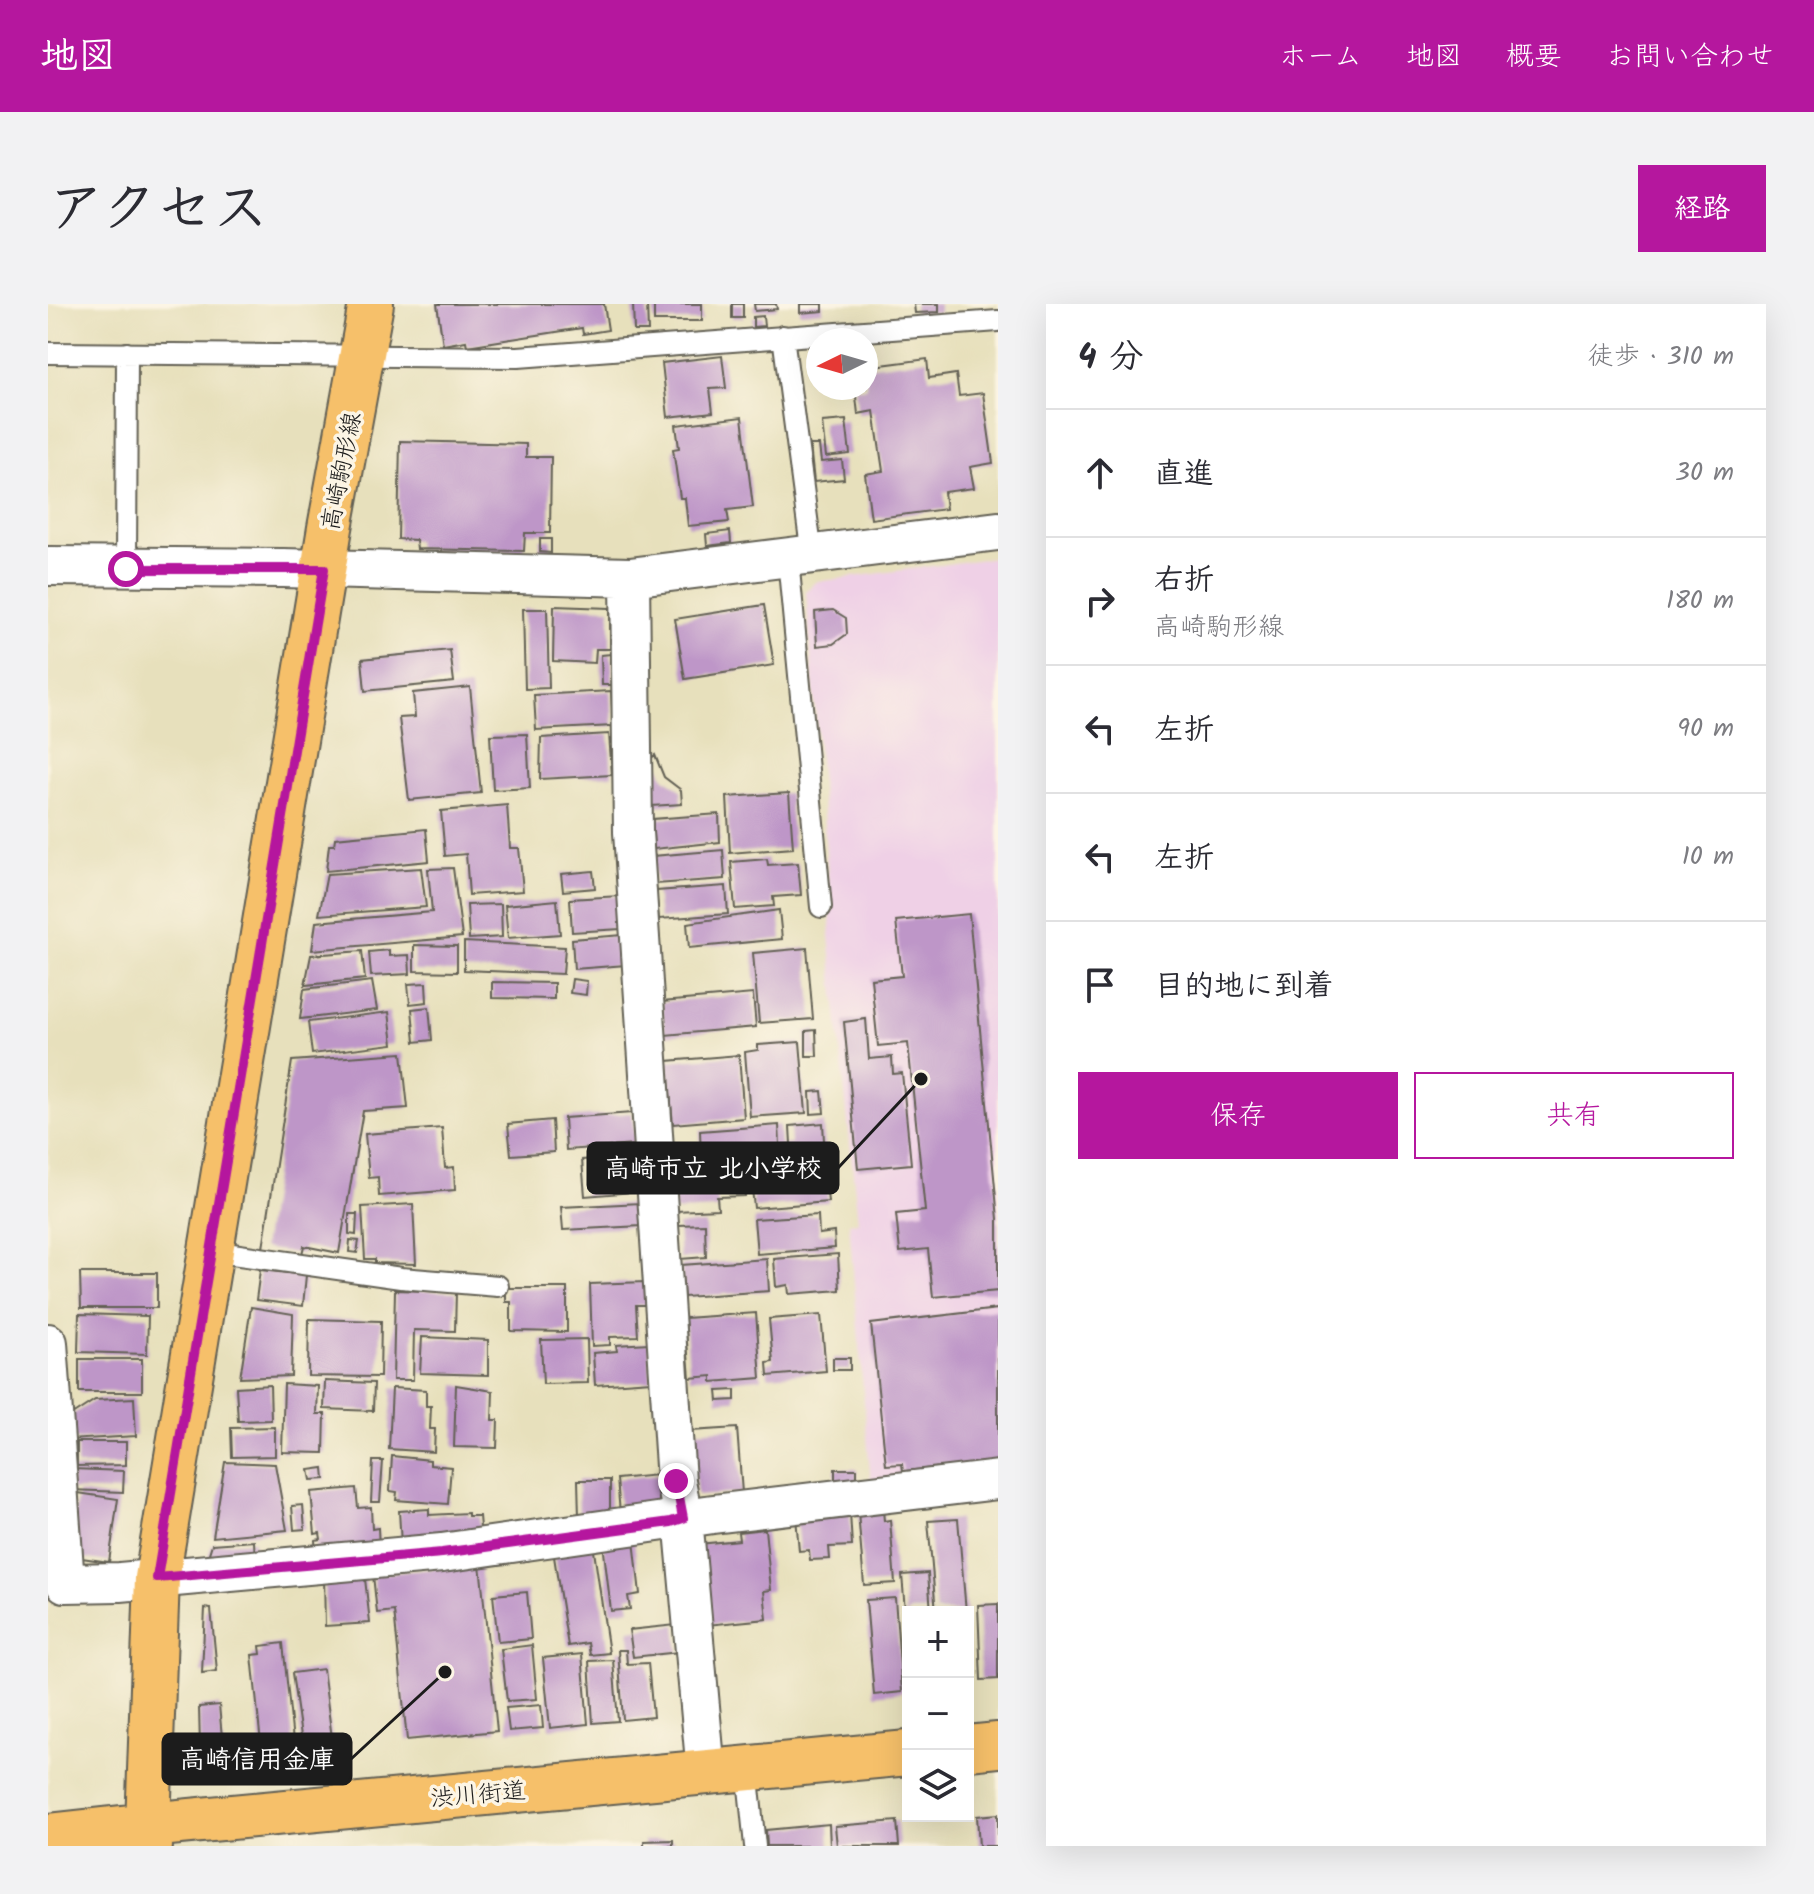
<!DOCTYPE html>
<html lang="ja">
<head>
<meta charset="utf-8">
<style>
  body { margin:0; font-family:Kalam,"Klee One",sans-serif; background:#f2f2f3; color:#2b2b33 }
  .controls { position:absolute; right:24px; bottom:24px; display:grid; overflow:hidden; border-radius:0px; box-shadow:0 8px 32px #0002 }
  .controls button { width:72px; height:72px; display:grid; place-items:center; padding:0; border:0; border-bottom:2px solid #e1e1e2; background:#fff; color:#2b2b33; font:40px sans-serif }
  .compass { position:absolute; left:758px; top:24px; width:72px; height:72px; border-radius:50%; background:#fff; box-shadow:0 8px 32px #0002; rotate:265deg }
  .stop { position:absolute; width:24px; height:24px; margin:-18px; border:6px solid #b5179e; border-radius:50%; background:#fff }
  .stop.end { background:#b5179e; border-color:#fff; box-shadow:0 2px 8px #0008 }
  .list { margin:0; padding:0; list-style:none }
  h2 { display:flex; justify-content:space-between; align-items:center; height:104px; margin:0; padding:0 32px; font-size:34px }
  h2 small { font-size:26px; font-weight:400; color:#7c7c81 }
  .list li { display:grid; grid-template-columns:52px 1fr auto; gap:24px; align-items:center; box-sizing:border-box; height:128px; padding:0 32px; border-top:2px solid #e1e1e2 }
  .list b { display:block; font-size:30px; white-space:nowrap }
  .list p { margin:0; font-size:26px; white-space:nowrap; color:#7c7c81 }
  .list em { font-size:26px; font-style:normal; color:#7c7c81 }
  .actions { display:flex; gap:16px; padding:24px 32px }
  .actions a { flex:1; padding:18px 0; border:2px solid #b5179e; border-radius:0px; text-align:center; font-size:28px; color:#b5179e }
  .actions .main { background:#b5179e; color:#fff }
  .icon { flex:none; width:44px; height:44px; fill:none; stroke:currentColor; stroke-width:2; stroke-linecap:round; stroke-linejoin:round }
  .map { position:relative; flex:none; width:950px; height:1542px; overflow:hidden; border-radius:0px }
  header { display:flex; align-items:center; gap:48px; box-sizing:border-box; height:112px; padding:0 40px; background:#b5179e; color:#fff }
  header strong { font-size:38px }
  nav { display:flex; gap:44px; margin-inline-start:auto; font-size:28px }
  .intro { display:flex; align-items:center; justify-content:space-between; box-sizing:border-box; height:192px; padding:0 48px }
  h1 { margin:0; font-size:56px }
  .button { padding:20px 36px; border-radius:0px; background:#b5179e; color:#fff; font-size:28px; font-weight:700 }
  main { display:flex; gap:48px; padding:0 48px }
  aside { flex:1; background:#fff; border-radius:0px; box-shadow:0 8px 32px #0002 }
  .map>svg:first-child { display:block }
</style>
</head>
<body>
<header>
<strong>地図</strong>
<nav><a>ホーム</a><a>地図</a><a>概要</a><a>お問い合わせ</a></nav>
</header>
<div class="intro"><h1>アクセス</h1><a class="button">経路</a></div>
<main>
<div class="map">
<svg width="950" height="1542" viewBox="0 0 950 1542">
  <rect width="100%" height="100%" fill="#fcf5e5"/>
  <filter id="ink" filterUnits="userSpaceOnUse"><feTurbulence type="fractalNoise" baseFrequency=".0125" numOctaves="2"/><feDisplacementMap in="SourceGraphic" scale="16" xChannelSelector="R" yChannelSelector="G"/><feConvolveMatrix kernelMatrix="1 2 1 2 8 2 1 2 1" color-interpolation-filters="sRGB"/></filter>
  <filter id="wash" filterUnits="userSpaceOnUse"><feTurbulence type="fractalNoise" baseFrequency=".006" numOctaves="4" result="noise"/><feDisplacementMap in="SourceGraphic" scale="32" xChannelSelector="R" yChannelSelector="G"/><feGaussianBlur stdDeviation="1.8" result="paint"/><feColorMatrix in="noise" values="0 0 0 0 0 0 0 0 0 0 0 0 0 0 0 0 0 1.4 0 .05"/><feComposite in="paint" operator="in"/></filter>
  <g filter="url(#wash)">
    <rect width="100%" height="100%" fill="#e7e0bc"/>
    <!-- built -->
    <path fill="#efd0e6" d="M950,253V1164L823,1180L801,919L810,918L781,632L783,611L758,288L768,278Z"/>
    <g id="blocks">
      <!-- building -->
      <path fill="#be96c8" d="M389,0H556L560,26L535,30L534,24L419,42L418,37L395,41Z
        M585,0H599L600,27H586Z
        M606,0H654V17H606Z
        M684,0H695V14H684Z
        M706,0H728L729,5L707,7Z
        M752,0H775V7L752,9Z
        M866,0H891V8L867,9Z
        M715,12L716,22L705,23V13Z
        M674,52L678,84L662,85L665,108L620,113L614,59Z
        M879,55L881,74L908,70L911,92L935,89L945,159L922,163L926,184L896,188L898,205L823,215L817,170L835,167L826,107L810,110L807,84H818V63Z
        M694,113L705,203L679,206L681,218L640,222L637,194H632L625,145L631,144L628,121Z
        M798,116L802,150L778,153L774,118Z
        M352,137L478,140V153H503L502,229H477L476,247L369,245L368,236L350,235Z
        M762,141H771L773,158L794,156L796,175L766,178Z
        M682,227L683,239L659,242L658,230Z
        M492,235H503V249L492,248Z
        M716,301L726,361L637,375L627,315Z
        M506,302L562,304V345H548L547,359L505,357Z
        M475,305H499L501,384L477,385Z
        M785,306L798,314L799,330L785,340L769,342L767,308Z
        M402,346L406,378L317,387L314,355Z
        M563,350L565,381H554L553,351Z
        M422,383L433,489L361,496L351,414L367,413L365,389Z
        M563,387L565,422L488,426L486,391Z
        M479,430L482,484L445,486L442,431Z
        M561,430L564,471L492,475L493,434Z
        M607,451L616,473L633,486L634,500L603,502L599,458Z
        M741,489L745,544L682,549L679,493Z
        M459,501L462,544H471L475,587L421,591L418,550L397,552L393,507Z
        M671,510L672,538L606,545L604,515Z
        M378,525L381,557L278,567L281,541H286L287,534Z
        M675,546L677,575L608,580L605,552Z
        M719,555L720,561L750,559L753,591L725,593L726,602L687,605L683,558Z
        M373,564L378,603L271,611L279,570Z
        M405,564L414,633L264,646L268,618L384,608L380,565Z
        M545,567L547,584L515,587L513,570Z
        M678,582L680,610L611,615L608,587Z
        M572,592L573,625L524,628L522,595Z
        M509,596L512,630L460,634L457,601Z
        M453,600L454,633L421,635L419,601Z
        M731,606L734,635L641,644L639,619Z
        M921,610L950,915V987L885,993L880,945L852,948L848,910L877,907L860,739L830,742L823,675L854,672L848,617Z
        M575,631L578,661L526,665L524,635Z
        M416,638L517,643L515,670L416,666Z
        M366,641L409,642V668L366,667Z
        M759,644L765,715L711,719L705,649Z
        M341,646V652L361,651L362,670L323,672L321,648Z
        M314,647L317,675L257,681L263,651Z
        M524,675L539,677L538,691L522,689Z
        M324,677L329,706L252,715L256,685Z
        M444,678L506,679V695L444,694Z
        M378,679L379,698L362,700L360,680Z
        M705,690L708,723L617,731L614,698Z
        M381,703L384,736L367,738L364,705Z
        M341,708L345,740L264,750L260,718Z
        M818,715L821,755L844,753L845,770L854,769L863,860L810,865L796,718Z
        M768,726L769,752H758V727Z
        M752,738L758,809L702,813L697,748L710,746V741Z
        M354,749L360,804L315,807L291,949L256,942L254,950L215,944L244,757Z
        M691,751L696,814L625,820L619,757Z
        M774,787L776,809L763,810L762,788Z
        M584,809L587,841L518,846L516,814Z
        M504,816L506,848L463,851L460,820Z
        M775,819L777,855L671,862V852L653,854L652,827L731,821L732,841L743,840L742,822Z
        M394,824L397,864L406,863L407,886L331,892L330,873L321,874L317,830Z
        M582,852L585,888L537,892L534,856Z
        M776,859L780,898L706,904L702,865Z
        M695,866L697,892L669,893L670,905L627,907L625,870Z
        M593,899L594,922L515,926L513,903Z
        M365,900L368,960L327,959V955H317L314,903Z
        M301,910H309L308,931L301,930Z
        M770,911L771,930L786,928L787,944L709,950L706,915Z
        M657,920L658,953L632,955L630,921Z
        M302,936L311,937L309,949L301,948Z
        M790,950L792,986L741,990L740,981L728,983L726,955Z
        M719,955L721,987L636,993L633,961Z
        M212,966L258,971L255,1002L208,996Z
        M32,969H109V1004H33Z
        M598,978L599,1001H588L590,1032L562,1033V1041L544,1042L542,980Z
        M458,984H519V1028L463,1027V998H458Z
        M347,986L408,988L407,1027L366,1026L365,1076H345Z
        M203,1003L245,1010L243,1072L192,1074Z
        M950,1005V1158L855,1167L854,1160L838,1161L823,1020Z
        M708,1009L713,1074L664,1078V1072L642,1074L637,1014Z
        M31,1010L100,1012L99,1050L30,1048Z
        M773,1011L778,1067L720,1072L719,1059L725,1058L721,1015Z
        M261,1015L333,1017L332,1073L260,1072Z
        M374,1033L440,1036V1071L372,1069Z
        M539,1035L540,1079L495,1080L493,1036Z
        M601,1039L603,1077L547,1081L545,1049L569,1047L568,1041Z
        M785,1054H802V1066H785Z
        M31,1055H94V1088H31Z
        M277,1077L326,1079L325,1107L276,1105Z
        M236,1080L270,1082L269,1110H277L276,1149L234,1148Z
        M222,1081L223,1116L190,1117L188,1083Z
        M408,1081L445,1087L444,1116H450L449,1144L406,1143Z
        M344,1084L378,1086V1102H383L382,1125H387L386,1148L341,1145Z
        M687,1086V1096L670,1097L669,1087Z
        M86,1094L88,1132L20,1136L24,1111L47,1096Z
        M227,1123V1152L184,1153L183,1124Z
        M689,1124L694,1189L649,1192L643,1127Z
        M29,1138H78V1161L29,1162Z
        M344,1152L382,1156V1161L403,1163L400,1200L348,1196L349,1188L342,1187Z
        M325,1157H335L332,1198H323Z
        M177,1158L227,1160L239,1226L165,1233Z
        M276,1164L277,1175L263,1176L261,1166Z
        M24,1165L76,1167L75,1188L23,1186Z
        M787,1165H809V1180H787Z
        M609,1171L612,1206L572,1209L569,1175Z
        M530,1176H562V1213H531Z
        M308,1184L310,1204L323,1203L324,1225L330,1224L331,1245L268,1249L267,1236L273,1235L272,1229L267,1230L263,1188Z
        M30,1189L70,1195L61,1258L20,1252Z
        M255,1201L257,1225L246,1226L244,1202Z
        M381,1205V1211L420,1209V1212H431L433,1235L353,1240L351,1207Z
        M835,1206L836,1217L842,1216L847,1279L816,1281L810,1208Z
        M802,1209L804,1242L781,1243L782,1255L762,1256L761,1246L751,1247L748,1213Z
        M910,1215L918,1308H888L880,1217Z
        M717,1225L723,1286L716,1287L719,1315L659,1321L651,1240L691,1236L690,1228Z
        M586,1236L592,1290L580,1292L582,1305L563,1307L555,1239Z
        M206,1237L207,1256L158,1259L164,1240Z
        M545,1240L561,1349L542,1351L540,1339L520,1342L505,1246Z
        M432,1260L449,1427L359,1436L346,1307L329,1309L325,1271Z
        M316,1266L322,1319L277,1322L276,1272Z
        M880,1269L883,1308H860L858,1318L854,1271Z
        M479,1288L483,1335L450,1338L445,1291Z
        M847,1294L854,1388L826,1391L818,1296Z
        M950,1300V1375L933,1376L930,1301Z
        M157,1304L163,1305L169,1367L154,1369Z
        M628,1321L631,1348L585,1353L581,1326Z
        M235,1339L246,1447L214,1450L204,1351L213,1350L212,1342Z
        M484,1341L489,1395L459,1397L453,1345Z
        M570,1346H578L579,1360L600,1359L605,1413L575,1416Z
        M534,1350L540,1420L502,1424L495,1354Z
        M565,1356L570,1417L545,1419L541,1357Z
        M275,1365L285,1442L255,1446L244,1369Z
        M171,1401L176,1455L166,1457L152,1443L151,1403Z
        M493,1401L495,1424L461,1427L458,1404Z
        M950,1510V1542H931L929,1512Z
        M849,1517L851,1542H789L787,1522Z
        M781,1520L782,1542H719L718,1526Z
        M625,1536V1542H596V1537Z"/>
    </g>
  </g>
  <g filter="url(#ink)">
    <use href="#blocks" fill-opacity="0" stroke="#636154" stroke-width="2"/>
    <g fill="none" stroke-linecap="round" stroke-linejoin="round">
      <defs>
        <path id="service" d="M735,32L764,252
          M0,49L470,53L950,17
          M740,255L773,603
          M78,265L79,49
          M163,947L353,974L450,982
          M699,1464L707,1542"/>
        <path id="minor" d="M0,262L235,264L582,273L950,227
          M582,273L585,528L628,1177L635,1214L658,1469
          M0,1039L17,1279L72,1278L394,1249L665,1210L950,1176"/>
        <path id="primary" d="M0,1532L100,1521L109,1274L282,224L323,0"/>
        <path id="trunk" d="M920,1444L950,1441
          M102,1542L100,1521L860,1449"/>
      </defs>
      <!-- service casing -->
      <use href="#service" stroke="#636154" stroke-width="24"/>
      <!-- minor casing -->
      <use href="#minor" stroke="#636154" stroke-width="42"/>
      <!-- primary casing -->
      <use href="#primary" stroke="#636154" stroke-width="48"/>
      <!-- trunk casing -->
      <use href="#trunk" stroke="#636154" stroke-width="48"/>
      <!-- service -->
      <use href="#service" stroke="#fff" stroke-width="20"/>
      <!-- minor -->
      <use href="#minor" stroke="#fff" stroke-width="38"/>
      <!-- primary -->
      <use href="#primary" stroke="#f6c06b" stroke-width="44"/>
      <!-- trunk -->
      <use href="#trunk" stroke="#f6c06b" stroke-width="44"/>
    </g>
  </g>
  <g fill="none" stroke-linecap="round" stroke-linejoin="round" filter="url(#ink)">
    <!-- route -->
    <path stroke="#b5179e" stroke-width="10" d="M78,265H276L109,1274L394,1249L623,1218L635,1214L628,1177"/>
  </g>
  <g text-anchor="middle" stroke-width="7" stroke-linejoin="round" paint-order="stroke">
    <!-- street labels -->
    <g font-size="24" fill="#1c1c1c" stroke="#fcf5e5">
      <text transform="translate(293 167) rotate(-79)" y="8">高崎駒形線</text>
      <text transform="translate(430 1490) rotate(-5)" y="8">渋川街道</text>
    </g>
  </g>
  <!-- callouts -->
  <path fill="none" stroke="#1c1c1c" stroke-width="3" d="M873 775L790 864M397 1368L303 1455"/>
  <g fill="#1c1c1c" stroke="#fcf5e5" stroke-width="3">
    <circle cx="873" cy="775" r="8"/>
    <circle cx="397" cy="1368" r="8"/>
  </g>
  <g fill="#1c1c1c" stroke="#1c1c1c" stroke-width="3">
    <rect x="540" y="839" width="250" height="50" rx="8"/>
    <rect x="115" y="1430" width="188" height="50" rx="8"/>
  </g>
  <g font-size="26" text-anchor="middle" font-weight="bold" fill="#fff">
    <text x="665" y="873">高崎市立 北小学校</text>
    <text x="209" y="1464">高崎信用金庫</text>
  </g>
</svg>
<div class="controls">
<button>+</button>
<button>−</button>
<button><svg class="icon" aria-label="layers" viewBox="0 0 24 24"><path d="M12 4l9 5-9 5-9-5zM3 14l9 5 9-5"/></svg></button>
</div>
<svg class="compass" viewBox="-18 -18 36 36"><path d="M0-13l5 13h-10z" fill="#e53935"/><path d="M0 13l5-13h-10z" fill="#7c7c81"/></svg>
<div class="stop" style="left:78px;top:265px"></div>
<div class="stop end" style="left:628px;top:1177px"></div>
</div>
<aside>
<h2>4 分<small>徒歩 · 310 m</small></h2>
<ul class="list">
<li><svg class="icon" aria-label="ahead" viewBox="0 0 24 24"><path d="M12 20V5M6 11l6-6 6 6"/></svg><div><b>直進</b></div><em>30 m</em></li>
<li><svg class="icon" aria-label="right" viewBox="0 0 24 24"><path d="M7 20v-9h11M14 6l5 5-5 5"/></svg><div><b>右折</b><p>高崎駒形線</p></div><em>180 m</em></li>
<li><svg class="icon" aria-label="left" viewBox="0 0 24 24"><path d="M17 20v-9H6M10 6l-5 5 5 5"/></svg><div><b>左折</b></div><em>90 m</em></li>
<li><svg class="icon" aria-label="left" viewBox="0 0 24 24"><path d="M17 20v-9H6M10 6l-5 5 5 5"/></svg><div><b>左折</b></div><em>10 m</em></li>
<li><svg class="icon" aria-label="arrive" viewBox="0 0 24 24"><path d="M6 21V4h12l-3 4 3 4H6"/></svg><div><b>目的地に到着</b></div></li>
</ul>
<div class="actions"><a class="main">保存</a><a>共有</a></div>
</aside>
</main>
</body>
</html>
